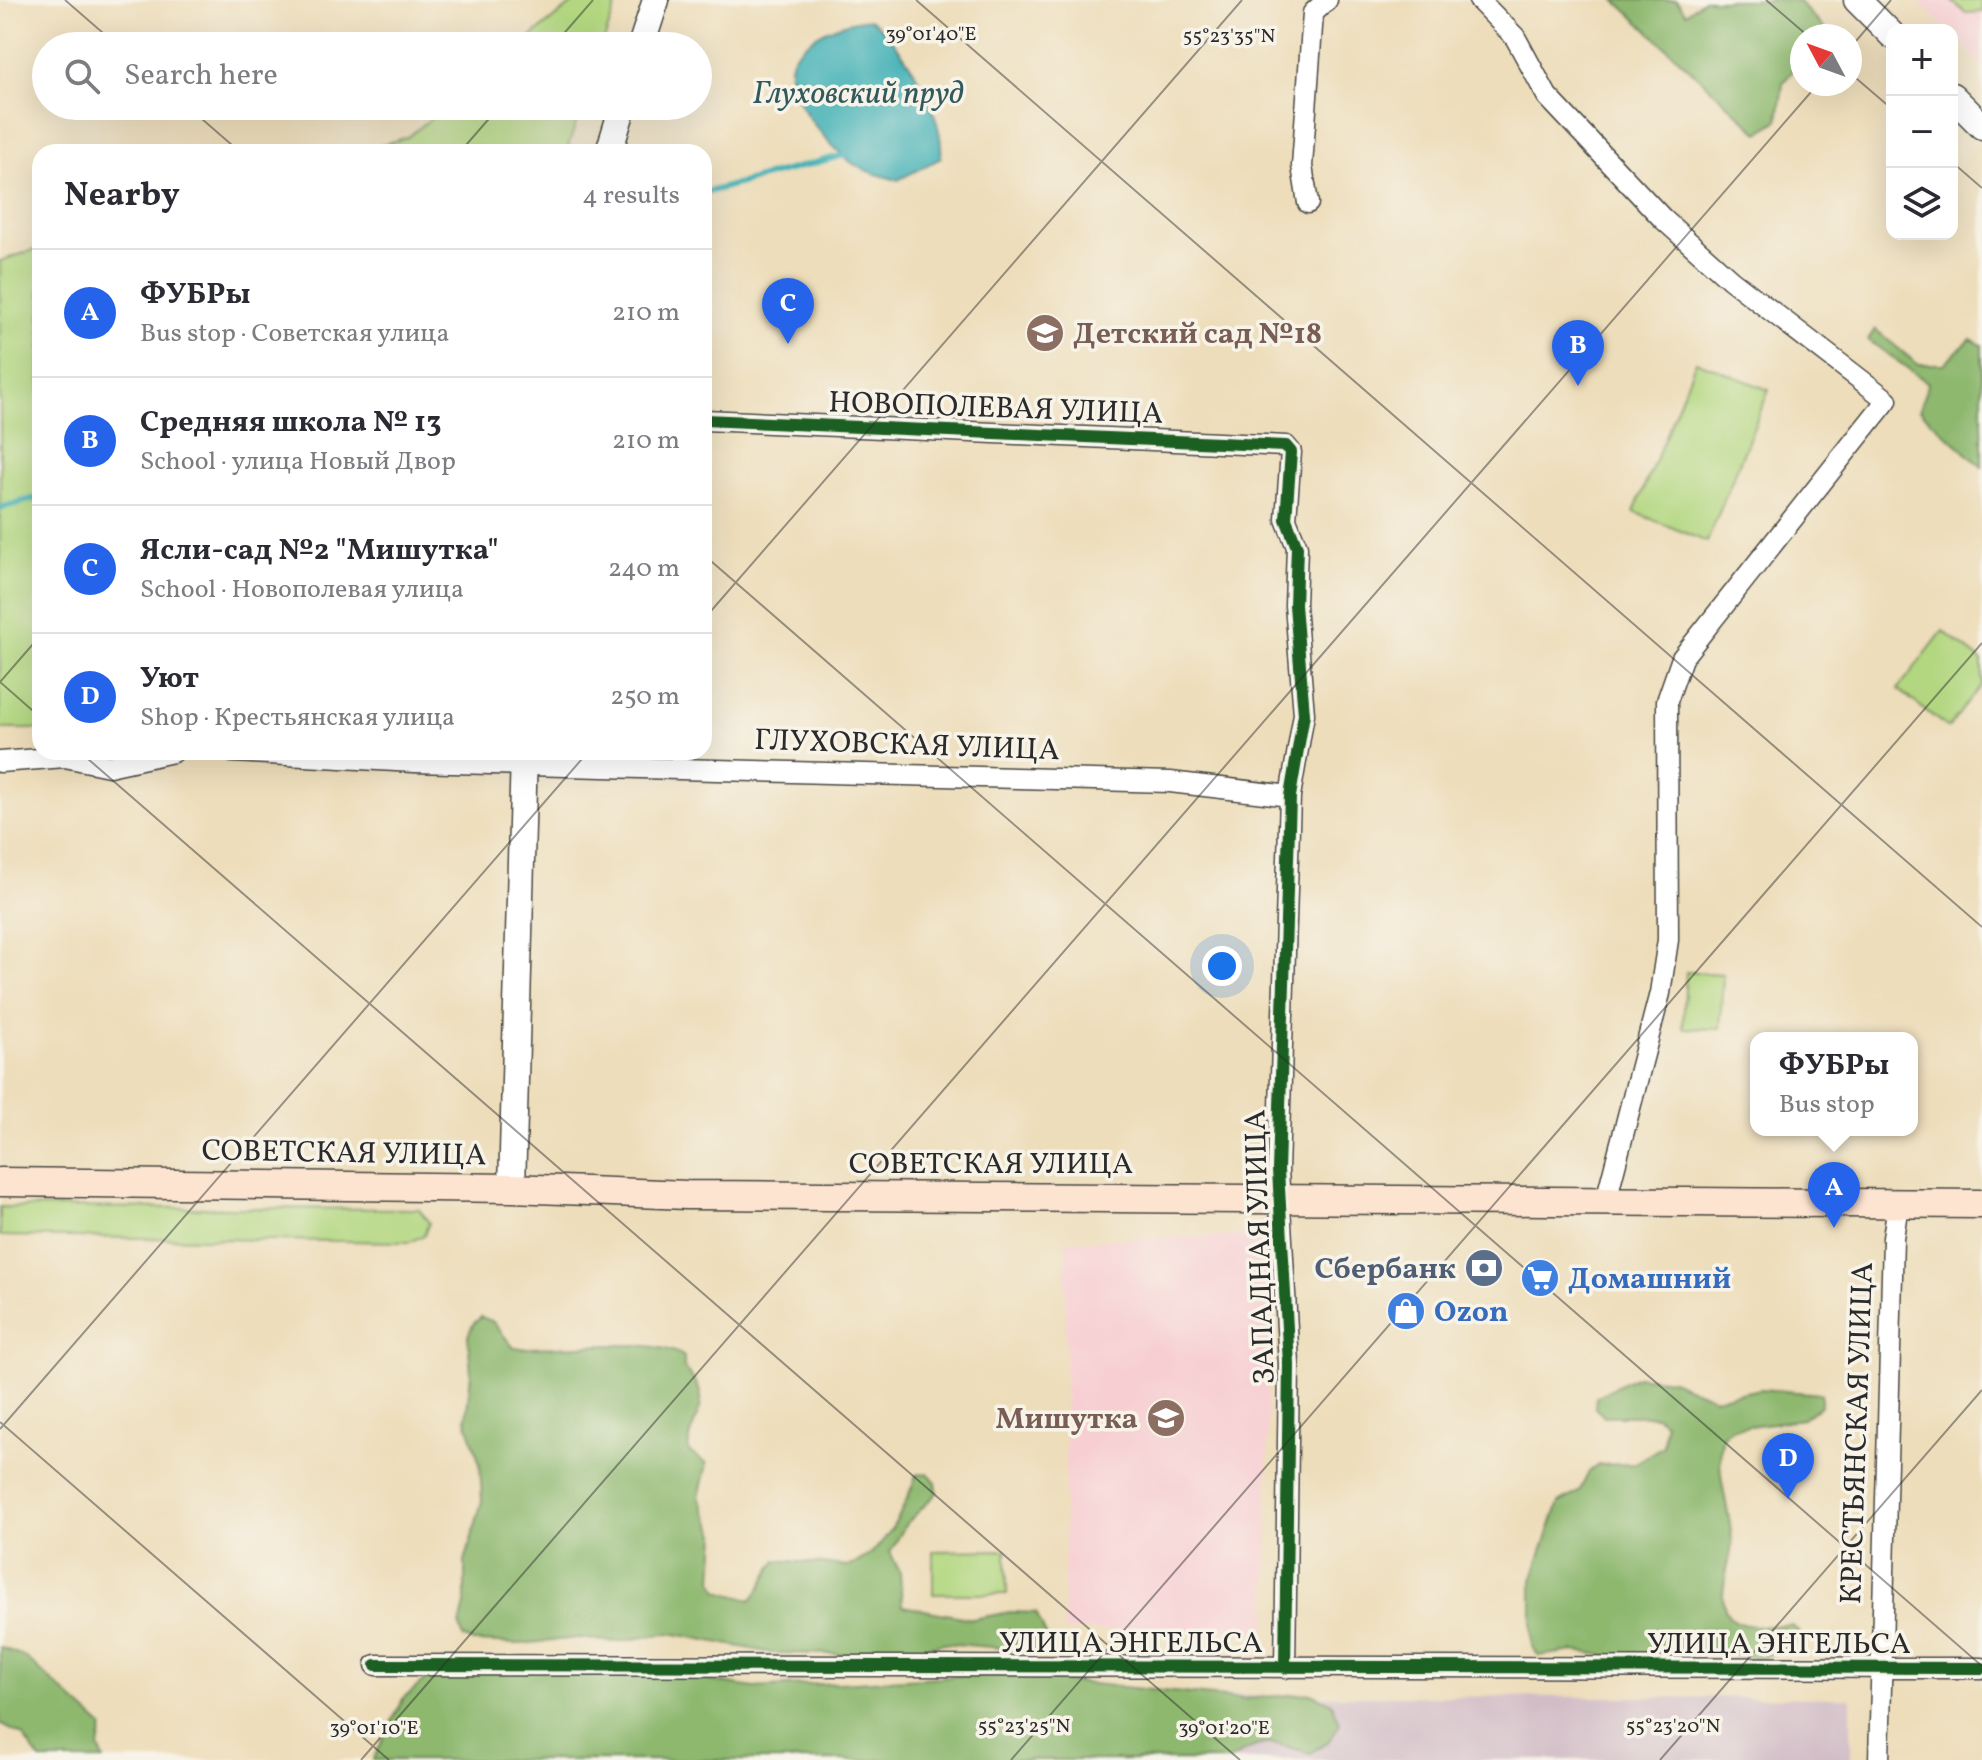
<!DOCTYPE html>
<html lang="en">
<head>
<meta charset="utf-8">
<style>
  body { margin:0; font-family:Vollkorn,serif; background:#f7f7f7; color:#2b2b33 }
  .controls { position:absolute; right:24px; top:24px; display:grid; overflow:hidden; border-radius:16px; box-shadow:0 8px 32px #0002 }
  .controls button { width:72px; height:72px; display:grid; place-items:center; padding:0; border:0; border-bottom:2px solid #e1e1e2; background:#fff; color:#2b2b33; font:40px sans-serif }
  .compass { position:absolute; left:1790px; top:24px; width:72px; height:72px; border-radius:50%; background:#fff; box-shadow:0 8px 32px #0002; rotate:311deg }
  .you { position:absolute; left:1222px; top:966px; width:28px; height:28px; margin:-20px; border:6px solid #fff; border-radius:50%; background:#1a73e8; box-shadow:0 0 0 12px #1a73e833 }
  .badge { display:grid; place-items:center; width:52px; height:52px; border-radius:50%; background:#2563eb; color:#fff; font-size:26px; font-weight:700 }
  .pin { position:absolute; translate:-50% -66px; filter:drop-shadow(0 2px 4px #0008) }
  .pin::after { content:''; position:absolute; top:42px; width:28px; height:24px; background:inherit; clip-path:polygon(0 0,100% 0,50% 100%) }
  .popup { position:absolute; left:1750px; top:1032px; width:168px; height:104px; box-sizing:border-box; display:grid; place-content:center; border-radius:16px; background:#fff; filter:drop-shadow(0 2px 6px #0005); font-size:26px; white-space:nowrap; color:#7c7c81 }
  .popup b { font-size:30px; color:#2b2b33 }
  .popup::after { content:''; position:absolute; left:50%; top:100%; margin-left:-16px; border:16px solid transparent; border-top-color:#fff }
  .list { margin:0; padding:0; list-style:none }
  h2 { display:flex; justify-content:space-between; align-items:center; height:104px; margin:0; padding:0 32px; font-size:34px }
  h2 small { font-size:26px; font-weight:400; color:#7c7c81 }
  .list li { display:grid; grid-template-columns:52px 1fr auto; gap:24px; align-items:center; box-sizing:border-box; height:128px; padding:0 32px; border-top:2px solid #e1e1e2 }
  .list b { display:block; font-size:30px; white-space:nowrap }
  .list p { margin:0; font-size:26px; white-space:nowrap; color:#7c7c81 }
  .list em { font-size:26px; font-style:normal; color:#7c7c81 }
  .icon { flex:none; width:44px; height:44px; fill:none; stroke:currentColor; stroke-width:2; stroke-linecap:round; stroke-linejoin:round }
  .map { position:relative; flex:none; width:1982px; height:1760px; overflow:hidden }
  .search { position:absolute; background:#fff; box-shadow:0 8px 32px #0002; left:32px; top:32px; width:680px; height:88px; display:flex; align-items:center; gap:20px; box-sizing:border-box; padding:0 28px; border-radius:44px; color:#7c7c81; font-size:30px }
  .panel { position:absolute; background:#fff; box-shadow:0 8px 32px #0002; left:32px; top:144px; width:680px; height:616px; border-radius:24px }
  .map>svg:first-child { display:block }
</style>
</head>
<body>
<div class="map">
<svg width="1982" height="1760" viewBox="0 0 1982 1760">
  <rect width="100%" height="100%" fill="#f7f3e8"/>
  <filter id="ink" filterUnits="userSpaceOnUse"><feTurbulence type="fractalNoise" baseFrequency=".0125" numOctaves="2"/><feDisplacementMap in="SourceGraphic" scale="16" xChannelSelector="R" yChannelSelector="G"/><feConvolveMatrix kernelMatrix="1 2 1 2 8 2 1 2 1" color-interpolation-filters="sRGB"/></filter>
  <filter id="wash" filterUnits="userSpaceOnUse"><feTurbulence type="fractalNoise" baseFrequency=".006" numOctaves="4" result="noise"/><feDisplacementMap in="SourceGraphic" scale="32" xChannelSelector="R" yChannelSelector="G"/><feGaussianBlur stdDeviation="1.8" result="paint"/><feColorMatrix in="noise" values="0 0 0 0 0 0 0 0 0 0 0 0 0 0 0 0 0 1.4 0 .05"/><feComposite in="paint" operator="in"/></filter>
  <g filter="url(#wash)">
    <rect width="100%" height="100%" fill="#edddba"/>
    <!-- built -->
    <path fill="#f7cfd3" d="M1917,0H1982V66L1952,35V30H1947Z
      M1268,1235L1267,1630L1064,1631L1066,1241Z"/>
    <!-- industrial -->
    <path fill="#d2bdc7" d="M430,1692L1851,1698V1760H417Z"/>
    <!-- green -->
    <path fill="#b2d780" stroke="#6e8156" stroke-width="2" d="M577,0H618L602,46H520Z
      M1950,0H1982V12L1966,13Z
      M446,106H582L566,152H357L408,137Z
      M40,248V729H0V261Z
      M1696,361L1769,390L1707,542L1634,512Z
      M1943,631L1982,661V684L1948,728L1898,689Z
      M1686,972L1723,974L1720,1029L1683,1028Z
      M0,1207L419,1209L429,1223L424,1235L410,1242L0,1236Z
      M1006,1550L1007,1594H933V1551Z"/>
    <!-- forest -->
    <path fill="#8db86e" stroke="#5c724c" stroke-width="2" d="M1615,0H1676L1686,13L1704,0H1797L1827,32V36H1802V59L1783,83L1778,120L1759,133Z
      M1875,329L1917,364H1944L1971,339L1982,345V467L1919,410L1928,383L1868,340Z
      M481,1317L492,1321L514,1348C552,1350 659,1335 684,1357V1368C719,1406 690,1410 688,1451L707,1464L699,1497L716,1534L713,1580L718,1591L751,1600C763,1589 766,1573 777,1560L848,1566C885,1555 905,1508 916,1475L928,1473L936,1482L937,1493L906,1524L890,1552L900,1573L902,1606L973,1619L1010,1612L1036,1613L1050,1644L1047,1656L1037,1651L943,1643L875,1659L840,1654L772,1653L670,1633L615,1642L578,1638L520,1644L473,1642L463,1637L460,1626L465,1604V1562L482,1501L480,1464L466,1420L471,1373L468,1336L473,1324Z
      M1637,1376L1671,1380L1714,1398L1761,1389L1821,1394V1405L1803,1419L1733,1428L1723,1435C1714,1471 1729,1504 1732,1540C1733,1561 1712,1601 1731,1618C1743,1630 1775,1625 1792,1625L1800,1634L1794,1644L1763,1658L1696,1651L1651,1662L1574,1651L1539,1656L1532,1647V1580L1559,1503L1579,1492L1589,1472L1598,1465L1633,1464L1663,1446L1665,1423L1656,1416H1604L1595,1408L1596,1397Z
      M0,1647L25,1657L103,1727L99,1747L104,1760H40L22,1735L0,1724Z
      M579,1660L754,1688L991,1674L1243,1699L1312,1693L1332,1703L1340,1723L1328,1742L1310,1753C1274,1743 1263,1736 1231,1760H373L403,1699L438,1669Z"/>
    <!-- water -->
    <path fill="#3fb0b6" stroke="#356e70" stroke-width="2" d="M870,19C904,44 945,115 941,158L898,180C883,176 865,172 852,163C829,145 774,88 794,56C798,49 806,44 812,39C829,27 849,21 870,19Z"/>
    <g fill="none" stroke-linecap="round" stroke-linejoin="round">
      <!-- stream -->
      <path stroke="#3fb0b6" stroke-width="6" d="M704,193L844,155
        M0,508L40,497"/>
    </g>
  </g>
  <g filter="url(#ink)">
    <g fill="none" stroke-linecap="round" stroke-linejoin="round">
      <defs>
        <path id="minor" d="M1479,0L1515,37L1547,96L1663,219L1731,280L1887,400L1682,658L1667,701L1668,940L1660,993L1606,1200
          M1308,203L1302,166L1313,13L1327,0
          M704,420L1286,446L1291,452L1286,519L1297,547L1295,605L1304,714L1290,796L1278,1170L1289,1364L1285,1668
          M233,752L414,762L1170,782L1290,796
          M0,762L65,757L109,766L173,752
          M376,1665L1982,1668
          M1879,1760L1893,1238L1898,1204"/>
        <path id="tertiary" d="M1857,0L1892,35
          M641,46L656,0
          M1952,96L1982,126
          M609,152L623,106
          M512,1188L524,752"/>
        <path id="secondary" d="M0,1182L512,1188L687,1195L1982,1204"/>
      </defs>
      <!-- minor casing -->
      <use href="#minor" stroke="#484640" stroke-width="23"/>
      <!-- tertiary casing -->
      <use href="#tertiary" stroke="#484640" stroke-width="29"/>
      <!-- secondary casing -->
      <use href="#secondary" stroke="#484640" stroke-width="31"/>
      <!-- minor -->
      <use href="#minor" stroke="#fff" stroke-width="20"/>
      <!-- tertiary -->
      <use href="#tertiary" stroke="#fff" stroke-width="26"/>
      <!-- secondary -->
      <use href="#secondary" stroke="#fde4d1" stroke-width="28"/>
      <defs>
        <path id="cycleway" d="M704,420L1286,446L1291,452L1286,519L1297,547L1295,605L1304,714L1290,796L1278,1170L1289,1364L1285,1668
          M376,1665L1982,1668"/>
      </defs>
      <!-- cycleway casing -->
      <use href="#cycleway" stroke="#f7f3e8" stroke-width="17"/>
      <!-- cycleway -->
      <use href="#cycleway" stroke="#1b5e20" stroke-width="12"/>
    </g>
  </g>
  <!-- ticks -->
  <path fill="none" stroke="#2b2b2b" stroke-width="2" stroke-opacity="0.45" d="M65,0L118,46M916,0L1982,927M1766,0L1808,36M553,46L593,0M1850,48L1891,0M1850,73L1892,109M187,106L240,152M460,152L500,106M1952,162L1982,188M704,555L1982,1666M704,619L1242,0M0,682L40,717M0,682L40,636M80,752L1240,1760M0,1422L389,1760M0,1429L588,752M361,1760L1818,84M1011,1760L1982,643M1660,1760L1982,1390"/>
  <!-- icons -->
  <defs>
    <symbol id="school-disc" viewBox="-11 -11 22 22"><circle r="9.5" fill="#8d6e63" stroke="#f7f3e8"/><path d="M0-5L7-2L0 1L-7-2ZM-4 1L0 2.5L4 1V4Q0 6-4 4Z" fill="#fff"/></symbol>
    <symbol id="bank-disc" viewBox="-11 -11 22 22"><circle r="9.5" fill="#5c6f8a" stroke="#f7f3e8"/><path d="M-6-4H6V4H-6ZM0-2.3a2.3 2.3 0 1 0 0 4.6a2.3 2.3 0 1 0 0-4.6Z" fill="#fff"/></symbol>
    <symbol id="supermarket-disc" viewBox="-11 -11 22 22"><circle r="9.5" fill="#3f7fe0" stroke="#f7f3e8"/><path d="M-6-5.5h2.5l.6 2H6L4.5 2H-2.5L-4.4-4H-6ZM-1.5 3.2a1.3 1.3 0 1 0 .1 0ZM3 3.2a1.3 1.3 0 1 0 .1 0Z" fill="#fff"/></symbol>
    <symbol id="shop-disc" viewBox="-11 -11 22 22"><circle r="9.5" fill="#3f7fe0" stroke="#f7f3e8"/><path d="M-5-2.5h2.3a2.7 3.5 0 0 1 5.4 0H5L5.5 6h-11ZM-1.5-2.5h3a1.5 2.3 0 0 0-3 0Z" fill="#fff"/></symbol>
  </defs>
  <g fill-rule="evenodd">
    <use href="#school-disc" x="1023" y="311" width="44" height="44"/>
    <use href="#bank-disc" x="1462" y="1246" width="44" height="44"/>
    <use href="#supermarket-disc" x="1518" y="1256" width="44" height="44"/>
    <use href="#shop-disc" x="1384" y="1289" width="44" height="44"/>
    <use href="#school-disc" x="1144" y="1396" width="44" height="44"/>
  </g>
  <g text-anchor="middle" stroke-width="7" stroke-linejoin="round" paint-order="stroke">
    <!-- education labels -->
    <g font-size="30" font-weight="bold" fill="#785e54" stroke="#f7f3e8" text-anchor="start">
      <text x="1073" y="343">Детский сад №18</text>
      <text x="1138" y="1428" text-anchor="end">Мишутка</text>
    </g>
    <!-- street labels -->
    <g font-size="30" fill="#2b2b2b" stroke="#f7f3e8">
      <text transform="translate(996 407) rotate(2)" y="10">НОВОПОЛЕВАЯ УЛИЦА</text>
      <text transform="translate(907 744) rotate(2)" y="10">ГЛУХОВСКАЯ УЛИЦА</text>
      <text transform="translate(344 1152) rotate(1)" y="10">СОВЕТСКАЯ УЛИЦА</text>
      <text x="991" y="1173">СОВЕТСКАЯ УЛИЦА</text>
      <text transform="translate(1259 1247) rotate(-92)" y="10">ЗАПАДНАЯ УЛИЦА</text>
      <text transform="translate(1856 1433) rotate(-88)" y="10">КРЕСТЬЯНСКАЯ УЛИЦА</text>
      <text x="1131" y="1652">УЛИЦА ЭНГЕЛЬСА</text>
      <text x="1779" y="1653">УЛИЦА ЭНГЕЛЬСА</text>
    </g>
    <!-- service labels -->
    <g font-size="30" font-weight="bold" fill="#4e5e75" stroke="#f7f3e8" text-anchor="end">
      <text x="1456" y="1278">Сбербанк</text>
    </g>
    <!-- shop labels -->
    <g font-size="30" font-weight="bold" fill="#366cbe" stroke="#f7f3e8" text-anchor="start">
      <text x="1568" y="1288">Домашний</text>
      <text x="1434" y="1321">Ozon</text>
    </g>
    <!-- water labels -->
    <g font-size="32" font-style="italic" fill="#325a5c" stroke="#f7f3e8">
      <text x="858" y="103">Глуховский пруд</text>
    </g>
  </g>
  <g font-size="20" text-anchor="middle" fill="#2b2b2b" stroke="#f7f3e8" stroke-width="7" stroke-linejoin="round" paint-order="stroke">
    <text x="931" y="40">39°01'40"E</text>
    <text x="1229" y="42">55°23'35"N</text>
    <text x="1024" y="1732">55°23'25"N</text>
    <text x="1673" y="1732">55°23'20"N</text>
    <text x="374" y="1734">39°01'10"E</text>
    <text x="1224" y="1734">39°01'20"E</text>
  </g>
</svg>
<div class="controls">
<button>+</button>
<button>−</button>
<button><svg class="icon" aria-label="layers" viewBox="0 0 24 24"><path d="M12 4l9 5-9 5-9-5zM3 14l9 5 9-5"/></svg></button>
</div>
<svg class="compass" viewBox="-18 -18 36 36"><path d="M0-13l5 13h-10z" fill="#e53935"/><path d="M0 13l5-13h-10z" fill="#7c7c81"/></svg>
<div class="you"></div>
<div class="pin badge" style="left:1834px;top:1228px">A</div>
<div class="popup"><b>ФУБРы</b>Bus stop</div>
<div class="pin badge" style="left:1578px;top:386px">B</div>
<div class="pin badge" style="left:788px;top:344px">C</div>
<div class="pin badge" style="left:1788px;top:1499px">D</div>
<div class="search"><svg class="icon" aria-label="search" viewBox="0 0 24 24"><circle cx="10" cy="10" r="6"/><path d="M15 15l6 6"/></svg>Search here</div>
<section class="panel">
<h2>Nearby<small>4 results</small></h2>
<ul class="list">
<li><span class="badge">A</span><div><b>ФУБРы</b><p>Bus stop · Советская улица</p></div><em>210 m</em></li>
<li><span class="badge">B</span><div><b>Средняя школа № 13</b><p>School · улица Новый Двор</p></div><em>210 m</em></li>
<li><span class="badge">C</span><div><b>Ясли-сад №2 &quot;Мишутка&quot;</b><p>School · Новополевая улица</p></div><em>240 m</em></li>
<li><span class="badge">D</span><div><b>Уют</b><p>Shop · Крестьянская улица</p></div><em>250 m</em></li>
</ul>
</section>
</div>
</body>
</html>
